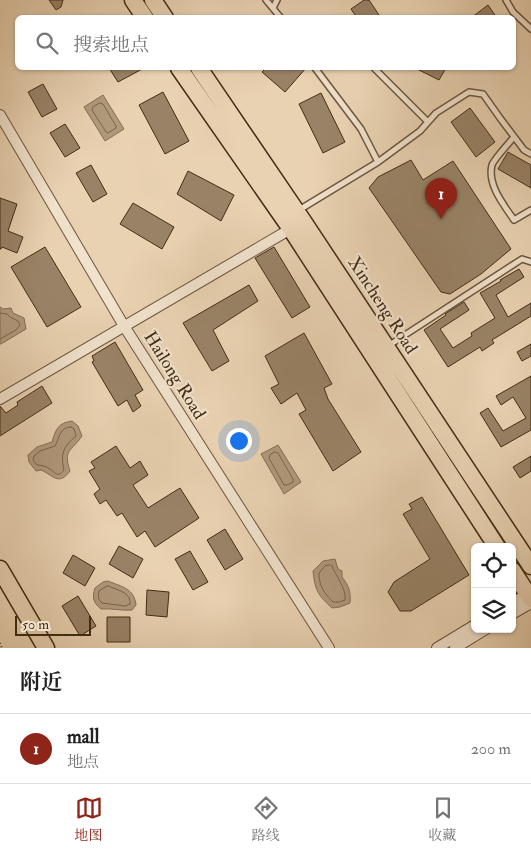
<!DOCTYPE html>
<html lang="zh">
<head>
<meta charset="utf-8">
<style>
  body { margin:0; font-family:"IM FELL Double Pica","Noto Serif SC",serif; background:#f2f2f2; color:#222 }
  .controls { position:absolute; right:15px; bottom:15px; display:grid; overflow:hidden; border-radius:8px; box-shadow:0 1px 4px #0004 }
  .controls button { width:45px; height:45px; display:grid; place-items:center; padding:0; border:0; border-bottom:1px solid #e0e0e0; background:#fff; color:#222; font:25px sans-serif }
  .scale { position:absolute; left:15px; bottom:12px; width:76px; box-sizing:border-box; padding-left:5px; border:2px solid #432d15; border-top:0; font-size:14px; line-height:18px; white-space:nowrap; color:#432d15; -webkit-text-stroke:4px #f1e2cd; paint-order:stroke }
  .you { position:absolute; left:238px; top:440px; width:18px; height:18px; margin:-12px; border:4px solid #fff; border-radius:50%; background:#1a73e8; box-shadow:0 0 0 8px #1a73e833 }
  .badge { display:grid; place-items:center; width:32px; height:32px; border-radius:50%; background:#8f2418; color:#fff; font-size:16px; font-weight:700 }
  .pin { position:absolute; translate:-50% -41px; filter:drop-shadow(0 1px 2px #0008) }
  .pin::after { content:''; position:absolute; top:26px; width:18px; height:15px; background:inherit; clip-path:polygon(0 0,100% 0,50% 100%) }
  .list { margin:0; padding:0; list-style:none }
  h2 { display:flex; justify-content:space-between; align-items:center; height:65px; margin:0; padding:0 20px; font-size:21px }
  h2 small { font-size:16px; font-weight:400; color:#767676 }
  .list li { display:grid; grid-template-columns:32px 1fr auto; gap:15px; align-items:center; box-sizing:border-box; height:70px; padding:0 20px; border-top:1px solid #e0e0e0 }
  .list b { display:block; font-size:19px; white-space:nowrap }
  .list p { margin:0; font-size:16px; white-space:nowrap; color:#767676 }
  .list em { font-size:16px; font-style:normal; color:#767676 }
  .icon { flex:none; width:28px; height:28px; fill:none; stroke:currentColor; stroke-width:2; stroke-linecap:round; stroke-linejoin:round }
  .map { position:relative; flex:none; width:531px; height:648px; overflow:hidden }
  .search { position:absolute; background:#fff; box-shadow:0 1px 4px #0004; left:15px; right:15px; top:15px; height:55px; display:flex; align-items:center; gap:12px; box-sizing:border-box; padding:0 18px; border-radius:8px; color:#767676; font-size:19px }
  .sheet { height:135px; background:#fff }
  nav { display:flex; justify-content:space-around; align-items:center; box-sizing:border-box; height:70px; border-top:1px solid #e0e0e0; background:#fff; font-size:14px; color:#767676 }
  nav a { display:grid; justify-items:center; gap:2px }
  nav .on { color:#8f2418 }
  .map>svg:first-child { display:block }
</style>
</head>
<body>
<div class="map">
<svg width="531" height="648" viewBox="0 0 531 648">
  <rect width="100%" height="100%" fill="#e9d2b2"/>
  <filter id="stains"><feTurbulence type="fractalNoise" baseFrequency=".004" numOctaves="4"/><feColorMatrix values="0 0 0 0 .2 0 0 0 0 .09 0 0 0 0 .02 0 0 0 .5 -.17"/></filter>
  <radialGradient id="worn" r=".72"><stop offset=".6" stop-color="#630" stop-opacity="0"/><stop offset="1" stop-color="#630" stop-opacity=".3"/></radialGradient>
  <!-- water -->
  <path fill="#b19a7d" stroke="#856e53" d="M103,95L124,129L105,141L84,107Z
    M0,307L3,309L11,308L13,313L24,318L26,329L1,344H0Z
    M72,421L78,426L82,436C71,452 63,449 70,471C59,486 54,476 41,470L36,471L29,462L28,455L37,447L52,442C56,429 58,423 72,421Z
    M278,445L301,482L284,494L261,454Z
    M335,559L338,569L342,571V577C349,586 351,592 350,603L340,607L332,608C318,595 315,591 313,571L323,561Z
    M108,581C122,587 134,588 136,605L132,610C122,611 111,608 101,609C93,602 92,598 95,588L103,582Z"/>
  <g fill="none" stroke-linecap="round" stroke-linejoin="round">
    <!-- shore -->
    <path stroke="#7a6449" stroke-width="1" d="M100,103L103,104L116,126V128L108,133L106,132L92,110L93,107Z
      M0,313L7,314L10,317L18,321L20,325L16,330L0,339
      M71,427L74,429L76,436C73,439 70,441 67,445C61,453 62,461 64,470C58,478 56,473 50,469C45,466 41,465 37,465L33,460L34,456L40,451L55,446C60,438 59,427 71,427Z
      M275,452L278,453L293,479V482L287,485H284L269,458L270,455Z
      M330,565L332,566C335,575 347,589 345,600L339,602H333C324,593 319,586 319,573L325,566Z
      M108,586C117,590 131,592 130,604L125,606L102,603C98,600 98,596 99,591L105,587Z"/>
  </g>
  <!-- building -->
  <path fill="#998367" stroke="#432d15" d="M49,0H63L61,7L56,10Z
    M364,0H369L381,18H357L351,9Z
    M488,5L497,18H471Z
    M109,68H144L118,82Z
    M266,68H306L285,92L262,72Z
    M415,68H446L439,80Z
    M43,84L57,109L42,117L28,92Z
    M163,92L189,141L165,154L139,105Z
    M321,93L345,142L323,153L299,104Z
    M470,108L495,142L476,157L451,122Z
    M65,124L80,148L65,157L50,133Z
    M508,152L531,165V188L498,169Z
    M411,160L423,180L453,161L511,249L481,274L450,294L441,292L369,188L378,177Z
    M91,165L107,194L93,202L76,173Z
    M188,171L234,195L221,221L177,194Z
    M0,198L17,204L8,231L23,237L17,253L2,247L1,249H0Z
    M133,203L174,227L162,249L120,224Z
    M45,247L81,307L47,327L11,267Z
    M274,247L310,307L292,318L255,258Z
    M519,269L524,277L496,295L508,317L531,303V316L492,340L494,343L482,351L480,347L448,367L424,330L446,315L445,314L464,302L469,310L440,329L453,348L472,336L471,333L495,318L480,293L501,281L500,280Z
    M249,285L258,301L213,330L229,361L212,371L183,323Z
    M304,333L332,384L324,388L328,399L361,452L333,471L299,414L306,410L297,393L281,404L271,388L279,384L265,356Z
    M115,342L143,390L135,395L141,406L133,412L127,400L118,406L92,362L94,361L92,356Z
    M531,344V356L522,361L517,352Z
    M531,376V430L501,447L480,413L488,408L503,431L526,418L513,397L501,405L496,396Z
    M42,386L52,403L0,436V406L6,413L18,405L17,402Z
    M116,446L130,468L140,461L148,475L133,485L148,508L180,488L199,518L155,547L145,531L137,537L122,513L117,516L106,500L100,504L94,494L100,489L89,471L95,468L91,462Z
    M531,456V471L520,478L513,467Z
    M422,497L469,575L411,611H400L388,592L394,582L430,559L403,514L412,509L409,504Z
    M225,529L243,559L225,570L207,540Z
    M119,546L143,559L133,578L109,564Z
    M190,551L208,582L193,590L175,559Z
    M73,555L95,568L85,586L63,573Z
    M147,590L169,592L167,617L146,615Z
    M78,596L96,626L80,636L62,606Z
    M107,617H130V642H107Z"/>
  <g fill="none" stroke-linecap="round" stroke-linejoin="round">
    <defs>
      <path id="service" d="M266,0L281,18
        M506,0L513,12L531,29
        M273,8L277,0
        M315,68L361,129L378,162
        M374,68L428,122
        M514,137C509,143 494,159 492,165C487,185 504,205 514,220L531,210
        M299,210L378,162L420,131L436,113L469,92L483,94L500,118L524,150L531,154
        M388,346L522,259L531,262"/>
      <path id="minor" d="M0,115L124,326L329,648
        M0,399L294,227
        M512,603L531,592
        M512,614L531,603
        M437,648L475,625
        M455,648L486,629"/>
      <path id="primary" d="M133,0L145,18
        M153,0L165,18
        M179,68L291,229L497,547
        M199,68L303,221L531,566
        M0,569L46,648
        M512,570L531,599"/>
    </defs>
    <!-- service casing -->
    <use href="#service" stroke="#6c563c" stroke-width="8"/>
    <!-- minor casing -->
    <use href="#minor" stroke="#6c563c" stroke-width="12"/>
    <!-- primary casing -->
    <use href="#primary" stroke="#432d15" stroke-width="19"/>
    <!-- path -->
    <path stroke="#432d15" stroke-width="2" stroke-dasharray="1 2.5" stroke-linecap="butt" d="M0,643L2,648"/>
    <!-- service -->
    <use href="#service" stroke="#f1e2cd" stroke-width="5"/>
    <!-- minor -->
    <use href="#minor" stroke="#f1e2cd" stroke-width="10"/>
    <!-- primary -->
    <use href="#primary" stroke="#e9d2b2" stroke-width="16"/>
  </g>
  <g text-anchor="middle" stroke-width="4.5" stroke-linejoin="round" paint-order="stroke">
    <!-- street labels -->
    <g font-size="18" fill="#432d15" stroke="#f1e2cd">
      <text transform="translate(383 305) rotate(57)" y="6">Xincheng Road</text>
      <text transform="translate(175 375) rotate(58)" y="6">Hailong Road</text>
    </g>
  </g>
  <rect width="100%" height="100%" filter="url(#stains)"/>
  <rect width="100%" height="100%" fill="url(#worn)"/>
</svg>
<div class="controls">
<button><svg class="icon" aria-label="locate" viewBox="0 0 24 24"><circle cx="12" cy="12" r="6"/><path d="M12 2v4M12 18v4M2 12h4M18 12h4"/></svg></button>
<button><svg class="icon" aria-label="layers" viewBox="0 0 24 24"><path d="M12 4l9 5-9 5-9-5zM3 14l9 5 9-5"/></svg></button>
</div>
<div class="scale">50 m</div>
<div class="you"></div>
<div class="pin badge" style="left:441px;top:219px">1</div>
<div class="search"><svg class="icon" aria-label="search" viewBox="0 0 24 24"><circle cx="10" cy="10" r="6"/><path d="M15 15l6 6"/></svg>搜索地点</div>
</div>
<section class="sheet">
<h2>附近<small></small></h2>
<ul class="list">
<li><span class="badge">1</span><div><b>mall</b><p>地点</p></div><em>200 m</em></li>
</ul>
</section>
<nav>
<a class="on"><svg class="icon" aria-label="map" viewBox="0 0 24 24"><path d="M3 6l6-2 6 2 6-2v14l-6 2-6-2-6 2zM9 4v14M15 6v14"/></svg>地图</a>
<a><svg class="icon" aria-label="directions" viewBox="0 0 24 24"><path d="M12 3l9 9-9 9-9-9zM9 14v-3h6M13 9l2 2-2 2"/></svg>路线</a>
<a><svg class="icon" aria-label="saved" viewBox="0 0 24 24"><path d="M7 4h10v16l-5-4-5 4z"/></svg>收藏</a>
</nav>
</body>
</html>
